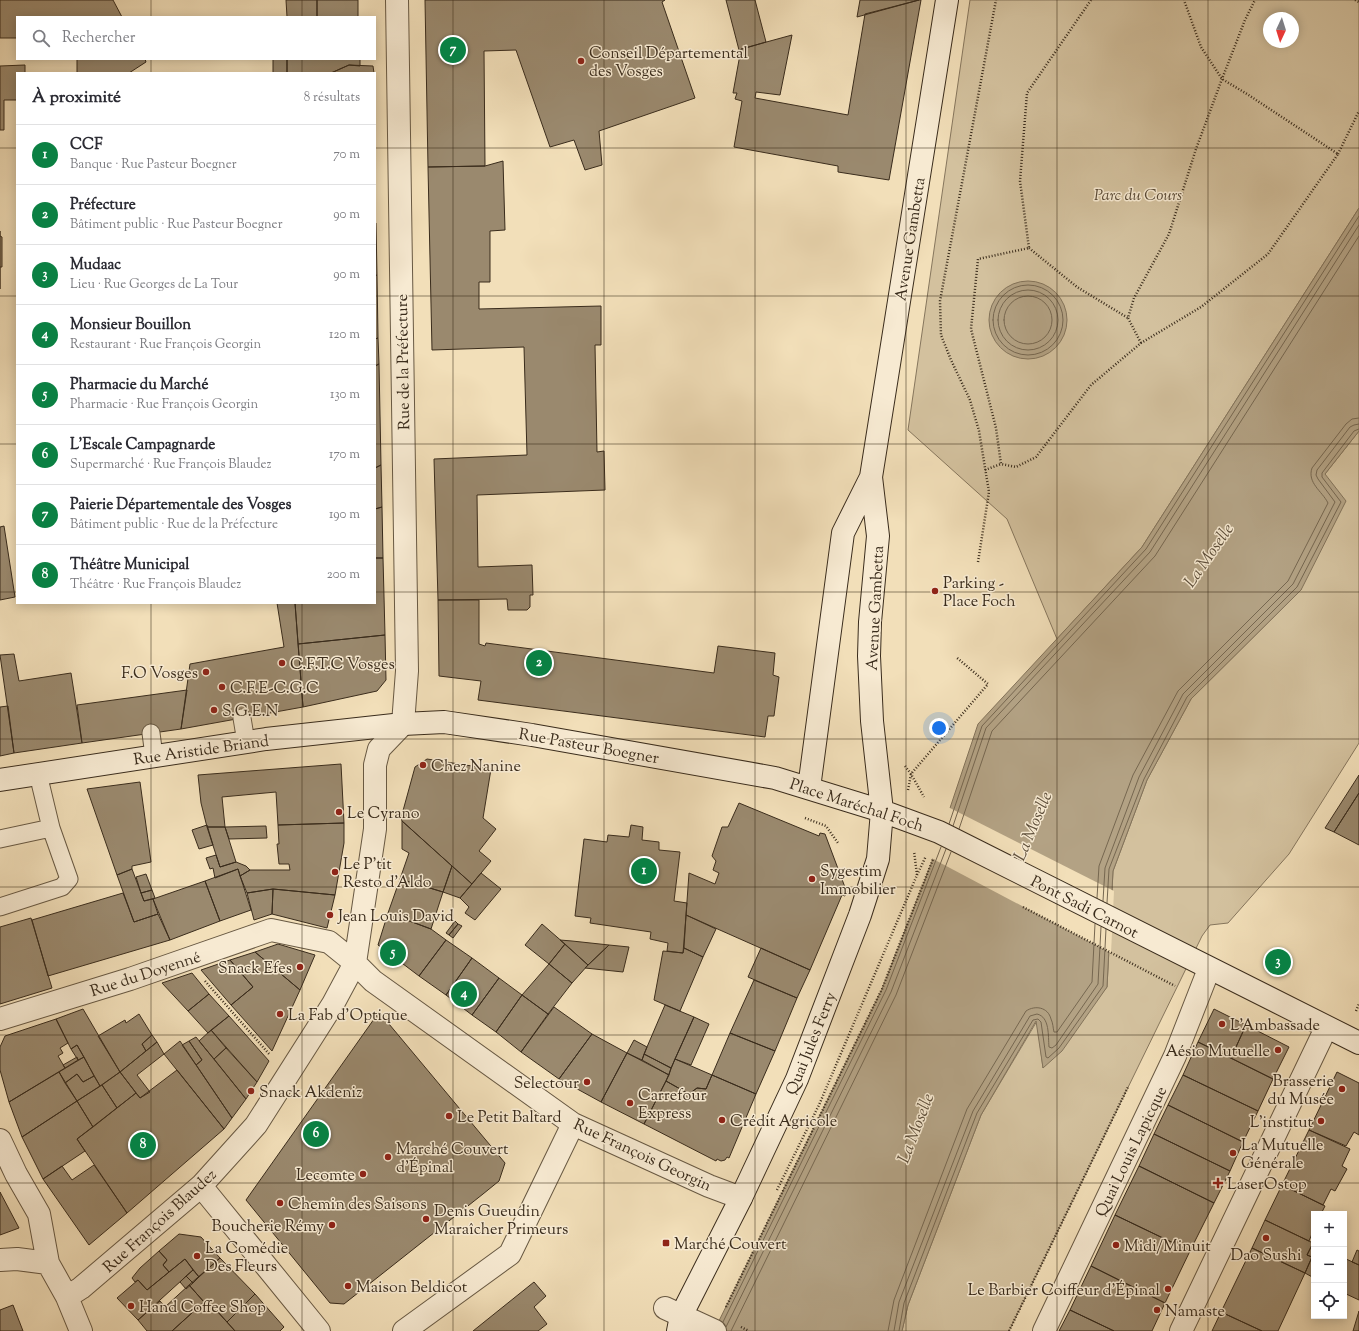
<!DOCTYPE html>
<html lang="fr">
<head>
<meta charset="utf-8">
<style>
  body { margin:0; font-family:"Sorts Mill Goudy",serif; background:#f2f2f3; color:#2b2b33 }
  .controls { position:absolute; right:12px; bottom:12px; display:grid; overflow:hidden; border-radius:0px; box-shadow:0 2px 10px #0003 }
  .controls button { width:36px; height:36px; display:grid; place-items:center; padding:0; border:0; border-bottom:1px solid #e1e1e2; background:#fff; color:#2b2b33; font:20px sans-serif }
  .compass { position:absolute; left:1263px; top:12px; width:36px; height:36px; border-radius:50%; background:#fff; box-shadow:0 2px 10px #0003; rotate:184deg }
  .you { position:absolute; left:939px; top:728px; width:14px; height:14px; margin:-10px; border:3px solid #fff; border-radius:50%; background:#1a73e8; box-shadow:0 0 0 6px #1a73e833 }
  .badge { display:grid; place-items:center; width:26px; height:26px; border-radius:50%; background:#0b8043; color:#fff; font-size:13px; font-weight:700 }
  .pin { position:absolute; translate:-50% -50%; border:2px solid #fff; box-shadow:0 1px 4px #0006 }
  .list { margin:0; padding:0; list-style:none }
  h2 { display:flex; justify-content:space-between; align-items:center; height:52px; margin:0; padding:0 16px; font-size:17px }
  h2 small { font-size:13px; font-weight:400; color:#7c7c81 }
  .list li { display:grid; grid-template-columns:26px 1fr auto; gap:12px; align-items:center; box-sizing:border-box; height:60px; padding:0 16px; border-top:1px solid #e1e1e2 }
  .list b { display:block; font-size:15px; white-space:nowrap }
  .list p { margin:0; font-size:13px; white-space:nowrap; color:#7c7c81 }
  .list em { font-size:13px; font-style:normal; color:#7c7c81 }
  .icon { flex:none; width:22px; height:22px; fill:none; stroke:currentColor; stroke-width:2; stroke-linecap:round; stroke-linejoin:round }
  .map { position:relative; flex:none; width:1359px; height:1331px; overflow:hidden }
  .search { position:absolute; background:#fff; box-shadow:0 2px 10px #0003; left:16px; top:16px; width:360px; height:44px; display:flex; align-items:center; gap:10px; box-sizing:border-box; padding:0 14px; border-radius:0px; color:#7c7c81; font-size:15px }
  .panel { position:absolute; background:#fff; box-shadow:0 2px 10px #0003; left:16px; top:72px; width:360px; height:532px; border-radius:0px }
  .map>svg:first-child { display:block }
</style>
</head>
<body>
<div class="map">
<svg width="1359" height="1331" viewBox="0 0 1359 1331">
  <rect width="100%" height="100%" fill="#f2dfb9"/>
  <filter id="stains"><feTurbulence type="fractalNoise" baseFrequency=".005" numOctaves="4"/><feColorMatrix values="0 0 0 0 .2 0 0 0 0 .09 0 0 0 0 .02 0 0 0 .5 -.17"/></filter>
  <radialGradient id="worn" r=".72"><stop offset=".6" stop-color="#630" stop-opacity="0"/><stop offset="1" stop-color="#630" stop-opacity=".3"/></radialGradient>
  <!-- green -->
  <path fill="#d3c19e" stroke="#86765d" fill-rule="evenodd" d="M970,0H1359V208L1142,547L1057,639L1007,519L908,430ZM1269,18H1293V42H1269Z
    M1359,431V743L1289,854L1228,923L1210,925L1202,936L1009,1331H902L908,1305L981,1115L1037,1021L1043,1068L1107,987L1113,871L1147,780L1191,699L1301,590L1325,474Z"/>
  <!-- water -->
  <path fill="#b3a284" stroke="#83735a" d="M1359,208V431L1325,474L1346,501L1301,590L1191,699L1147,780L1113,871L1107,987L1062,1051L1043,1068L1036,1021L981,1115L908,1305L902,1331H714L882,989L933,859L978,724L1142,547Z
    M989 320a39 39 0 1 1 78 0a39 39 0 1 1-78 0Z"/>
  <!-- pier -->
  <path fill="#f2dfb9" d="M948,807L1114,891L1111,953L933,859L932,856Z"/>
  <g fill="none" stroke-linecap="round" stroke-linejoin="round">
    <!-- shore -->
    <path stroke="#766750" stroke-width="1" d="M993 320a35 35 0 1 1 70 0a35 35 0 1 1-70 0Z
      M998 320a30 30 0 1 1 60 0a30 30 0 1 1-60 0Z
      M1004 320a24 24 0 1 1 48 0a24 24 0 1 1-48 0Z
      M949,824L982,726L1146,549L1359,216
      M953,826L986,728L1150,552L1359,225
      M959,829L992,731L1155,556L1359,236
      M1097,898L1099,866L1133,775L1178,691L1288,581L1328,503C1322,491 1307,483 1312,468L1346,424L1352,419L1359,418
      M1103,901L1105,868L1139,777L1183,694L1293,584L1335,502L1318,479L1316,475L1317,470L1350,427L1354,425L1359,424
      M1107,903L1109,869L1144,779L1187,697L1297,587L1341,502L1322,477V473L1354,431L1359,429
      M723,1322L886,990L941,847
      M726,1327L891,992L946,849
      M731,1331L896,995L951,852
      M888,1331L894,1300L967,1109L1026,1011C1035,1005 1048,1007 1051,1019C1053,1023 1053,1028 1054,1032H1057L1092,982L1095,924
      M894,1331L899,1302L973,1111L1030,1016L1037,1014C1050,1017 1048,1036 1049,1047L1052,1048L1056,1045L1098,984L1101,927
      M899,1331L904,1303L977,1113L1033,1020L1038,1019L1041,1022L1046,1057L1048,1058L1059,1048L1103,986L1106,929"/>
  </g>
  <!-- building -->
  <path fill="#9a896e" stroke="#3a2c1c" d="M0,0H113L122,17H17V38H0Z
    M286,0H317V17H287Z
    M317,0H358V17H317Z
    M425,0H665L662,2L695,98L599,131L602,165L585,170L574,140L550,147L516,50L484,51L485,166L428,167Z
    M726,0H755L766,42L739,50Z
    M860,0H919L857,17Z
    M919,0H921L889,180L838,172V166L734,147L742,101L735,99L737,93H733L741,49L792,35L780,95L756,92L755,98L848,115L865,14Z
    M77,59H145L146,62L129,73H77Z
    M273,59H287V73H273Z
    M287,59H360V66L349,65L331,73H287Z
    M25,65V73H17V100H4V130H0V66Z
    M349,65L373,66L374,73H331Z
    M503,161L505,230L490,231V282H479V309L601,306V345H595L597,452L604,451L605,490L477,495L478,567L532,565L533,595H530V607L527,610H508L507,599L438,600L434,459L527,455L524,347L432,350L428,167L485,166Z
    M376,223L377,275L375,276V224Z
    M0,231V236L2,237V267H0V289Z
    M377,275L378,338L375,339V276Z
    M378,338L379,364L375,366V339Z
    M379,364L381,465L375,468V366Z
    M381,465L382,507L375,509V468Z
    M382,507L383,558H375V509Z
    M4,526L15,597L0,600V527Z
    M375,558H383L385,635L298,644L295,603H375Z
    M438,600H479V644L485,646L486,643L714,673L718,646L775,653L773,675L779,677L774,716H768L765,737L478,700L481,681L439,676Z
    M277,603H295L303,707L181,729L190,664L284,647Z
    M385,635L386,680L377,691L303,707L298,644Z
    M14,654L19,681L71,673L82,743L14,753L0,655Z
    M187,690L181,729L82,743L77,705Z
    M8,706L14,753L0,756V707Z
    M427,759L491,769L483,818L496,829L479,851L491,861L472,884L402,821L401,818L415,767Z
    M341,764L344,823L278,825L276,792L222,797L225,827H207L201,803L198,775Z
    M1359,775V793L1334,832L1325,828Z
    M140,782L151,862L132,866V869L117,875L87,789Z
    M1359,793V845L1334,832Z
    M739,803L819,836L820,833L825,834L846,890L847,891L845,896L842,895L810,970L686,915L689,873L715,884L719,873L713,870L716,861L712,856L722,827H728Z
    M402,821L452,866L443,892L400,879L409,853L402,849Z
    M344,823V843L335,895L273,889L247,893L240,876L250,870H290L289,864H279L277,844H279L278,825Z
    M207,825L213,845L199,849L192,830Z
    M631,825L643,827L642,840L659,842V850L680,852L674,901L687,903L683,953L667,951L668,943L650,939L651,932L590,923L591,918L575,916L584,839L607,842L608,835L629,837Z
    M266,826L267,838L229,839L225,827Z
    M207,827H225L236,862L220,867Z
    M216,855L220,867L236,862L246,866L250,870L240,876L238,869L215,878L213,868L210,869L206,858Z
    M452,866L472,884L460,898L443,892Z
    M132,869L144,901L153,899L158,914L134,922L117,875Z
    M238,869L251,910L220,921L205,881Z
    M481,873L501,889L475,920L465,913L469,907L460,898Z
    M146,874L152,890L141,893L136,877Z
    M400,879L443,892L431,929L388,913Z
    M205,881L220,921L170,940L153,899Z
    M273,889L272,914L254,920L247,893Z
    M273,889L335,895L327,928L272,914Z
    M152,890L155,898L144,901L141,893Z
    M123,893L134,922L158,914L170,940L48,976L32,920Z
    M388,913L431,929L446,940L419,976L378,945Z
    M686,915L716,929L703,957L684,948Z
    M31,918L52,988L0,1004V927Z
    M455,921L458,924L449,935L446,933Z
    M458,924L462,926L453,938L449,935Z
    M542,924L565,944L549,964L525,945Z
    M446,940L472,958L446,995L419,976Z
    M560,940L572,941L609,945L588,965Z
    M278,944L315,955L300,990L255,952Z
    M565,944L588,965L572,983L549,964Z
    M609,945L629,947L623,972L585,968Z
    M684,948L703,957L680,1011L654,1000L663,951L683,953Z
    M761,948L810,970L797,998L748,977Z
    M255,952L300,990L272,1051L231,1005L253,987L230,960Z
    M472,958L499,978L472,1015L446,995Z
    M230,960L253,987L231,1005L201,970Z
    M549,964L572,983L548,1014L522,995Z
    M192,973L209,994L188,1011L162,983Z
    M499,978L522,995L496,1032L472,1015Z
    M754,980L797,998L775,1051L730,1033Z
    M209,994L229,1016L208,1033L188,1011Z
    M522,995L548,1014L521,1052L496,1032Z
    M665,1005L694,1017L671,1068L644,1054Z
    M554,1007L592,1034L559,1079L521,1052Z
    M83,1009L120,1072L100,1086L77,1045L71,1049L56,1019Z
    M1214,1009L1246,1025L1231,1058L1198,1042Z
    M379,1012L505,1163L499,1181L483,1194L344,1304L330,1303L246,1200Z
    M139,1014L152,1035L142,1044L146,1051L120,1072L98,1036L125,1020L126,1023Z
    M229,1016L269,1061L257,1082L211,1030Z
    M694,1017L709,1024L691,1065L675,1059Z
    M56,1019L68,1043L60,1048L63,1053L58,1056L65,1068L9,1102L0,1070V1047L5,1036Z
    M1246,1025L1289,1047L1273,1079L1231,1058Z
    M211,1030L226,1048L214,1059L199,1041Z
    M730,1033L775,1051L756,1094L712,1075Z
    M592,1034L627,1053L601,1102L559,1079Z
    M152,1035L157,1042L146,1051L142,1044Z
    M196,1037L246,1099L232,1118L196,1065L202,1060L189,1041Z
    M634,1040L647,1047L642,1060L627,1053Z
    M180,1041L232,1118L224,1129L164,1054Z
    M189,1041L202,1060L196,1065L182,1045Z
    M157,1042L164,1054L137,1075L150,1092L140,1098L120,1072Z
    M1198,1042L1273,1079L1258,1111L1183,1075Z
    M77,1045L84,1057L78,1060L71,1049Z
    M226,1048L257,1082L246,1099L214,1059Z
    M627,1053L669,1075L644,1124L601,1102Z
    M644,1054L671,1068L669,1075L642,1060Z
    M77,1057L78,1060L65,1068L63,1065Z
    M84,1057L94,1076L83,1082L77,1074L65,1083L59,1072Z
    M675,1059L712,1075L706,1089L697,1088L689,1094L666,1081Z
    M177,1070L224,1129L127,1213L77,1139L136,1093L140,1098Z
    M59,1072L77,1101L22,1137L9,1102Z
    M120,1072L136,1093L117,1108L102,1085Z
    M1337,1072L1359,1083V1135L1354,1132L1346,1146L1309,1130Z
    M77,1074L83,1082L94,1076L100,1086L77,1101L65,1083Z
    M712,1075L756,1094L729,1158L727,1157L725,1160L721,1161L717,1159L716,1161L644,1124L666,1081L689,1094L697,1088L706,1089Z
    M1183,1075L1258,1111L1243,1142L1168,1105Z
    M102,1085L117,1108L93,1127L77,1101Z
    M77,1101L93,1127L77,1139L85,1151L43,1179L22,1137Z
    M1168,1105L1243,1142L1230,1171L1154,1134Z
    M1309,1130L1350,1149L1342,1166L1347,1169L1335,1191L1331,1189L1323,1205L1282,1185Z
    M1154,1134L1230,1171L1214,1203L1139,1166Z
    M94,1165L127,1213L89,1245L43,1179L62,1166L72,1180Z
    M1139,1166L1214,1203L1190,1251L1115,1215Z
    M1282,1185L1325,1206L1321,1214H1314V1229L1309,1241L1265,1220Z
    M0,1192L19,1228L0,1235Z
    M1115,1215L1190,1251L1165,1303L1091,1266Z
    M1265,1220L1313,1243L1307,1255L1312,1257L1305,1273L1252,1248Z
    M179,1234L201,1237L220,1258L199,1277L185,1259L169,1272L163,1265L167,1260L159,1251Z
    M1313,1243H1314V1278L1305,1273L1312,1257L1307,1255Z
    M1252,1248L1305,1273L1278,1331H1262L1221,1312Z
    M1357,1250L1359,1251V1265L1352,1262Z
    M159,1251L167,1260L163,1265L169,1272L147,1290L138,1280L135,1282L132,1278L140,1268Z
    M220,1258L255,1294L227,1322L207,1300L204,1302L189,1285Z
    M1344,1258L1359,1265V1300L1344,1293Z
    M185,1259L193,1270L138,1320L117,1298L138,1280L147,1290Z
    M1091,1266L1165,1303L1152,1331H1114L1070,1310Z
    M193,1270L199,1277L193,1283L186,1276Z
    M186,1276L193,1283L186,1289L180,1282Z
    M534,1282L546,1296L534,1307L547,1324L538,1331H473Z
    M189,1285L204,1302L172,1331H147L138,1320L160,1301L165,1307Z
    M255,1294L284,1327L280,1331H235L227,1322Z
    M207,1300L235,1331H172L204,1302Z
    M13,1305L23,1331H0V1310Z
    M1070,1310L1114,1331H1059Z
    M1359,1311V1331H1353Z
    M1221,1312L1262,1331H1212Z"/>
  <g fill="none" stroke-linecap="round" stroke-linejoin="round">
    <defs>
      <path id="lane" d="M242,718L246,742
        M151,733L154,756
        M0,839L51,828
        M0,907L62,887L69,879L51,828L38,774"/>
      <path id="street" d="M0,1019L130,979L271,930L329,942L355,963L373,981L573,1124L709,1186L741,1198
        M0,1140L16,1174L39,1214L48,1263L67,1297L81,1331
        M201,1186L319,1331
        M0,1260L17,1259L48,1263
        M67,1297L81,1288L201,1186L256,1125L333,1004L355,963L375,829V765L379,749L403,724L407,671L397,0
        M665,1308L715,1331
        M404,1331L510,1254L573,1124
        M1044,1331L1175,1056L1209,969
        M1181,1331L1326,1028"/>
      <path id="secondary" d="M0,780L266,739L403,724L444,722L532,735L775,778L882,811L939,832L1359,1043
        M809,788L843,533L871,477
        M678,1331L681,1316L741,1198L797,1079L860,915L878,859L882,811L872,721L869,656L870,622L878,536L871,477L947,0"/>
    </defs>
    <!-- lane casing -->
    <use href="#lane" stroke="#685943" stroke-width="19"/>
    <!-- street casing -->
    <use href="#street" stroke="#685943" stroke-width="24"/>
    <!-- secondary casing -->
    <use href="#secondary" stroke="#3a2c1c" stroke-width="24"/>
    <!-- path -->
    <path stroke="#3a2c1c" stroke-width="2.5" stroke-dasharray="1 2" stroke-linecap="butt" d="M1091,0L1027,93L1020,181L1029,248L978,259L971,329L996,428L1001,464L1016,467L1036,457L1091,385L1141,343L1201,307L1268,254L1338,154L1247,94L1222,79L1201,47L1184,0
      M1355,0L1359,2
      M1338,154L1359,111
      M1029,248L1077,287L1128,318
      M1141,343L1128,318L1134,298L1169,234L1196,149L1222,79L1245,20L1255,0
      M985,470L1001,464
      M978,562L989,492L979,431L970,400L951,360L941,335L940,301L996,0
      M905,766L911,774L924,797
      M908,790L911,774L988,684L956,657
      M805,818L826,826L838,843
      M917,875L926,856
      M1023,907L1175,986
      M205,981L270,1055
      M1356,1011L1359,1004
      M777,1190L819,1105L917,875L914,851
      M726,1307L882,989L933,859L934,860
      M741,1327L749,1331
      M1009,1331L1128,1087"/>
    <!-- lane -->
    <use href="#lane" stroke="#f7ead2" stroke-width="17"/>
    <!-- street -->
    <use href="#street" stroke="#f7ead2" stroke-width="22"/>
    <!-- secondary -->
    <use href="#secondary" stroke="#f7ead2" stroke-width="22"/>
  </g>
  <!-- grid -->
  <path fill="none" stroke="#3a2c1c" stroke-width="1" stroke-opacity="0.55" d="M151,0V17M302,0V17M453,0V1331M604,0V1331M755,0V1331M906,0V1331M1057,0V1331M1208,0V1331M151,59V73M302,59V73M0,148H17M375,148H1359M0,296H17M375,296H1359M0,444H17M375,444H1359M0,592H17M375,592H1359M151,603V1331M302,603V1331M0,739H1359M0,887H1359M0,1035H1359M0,1183H1359"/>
  <!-- markers -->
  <g fill="#8f2418" stroke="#f7ead2" stroke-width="1.5">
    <circle cx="581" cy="61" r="4"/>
    <circle cx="935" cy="591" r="4"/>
    <circle cx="282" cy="663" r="4"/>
    <circle cx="206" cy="672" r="4"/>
    <circle cx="222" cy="687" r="4"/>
    <circle cx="214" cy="710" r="4"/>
    <circle cx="423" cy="765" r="4"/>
    <circle cx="339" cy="812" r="4"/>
    <circle cx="335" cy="872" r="4"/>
    <circle cx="812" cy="879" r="4"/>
    <circle cx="330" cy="915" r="4"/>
    <circle cx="300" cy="967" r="4"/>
    <circle cx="280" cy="1014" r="4"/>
    <circle cx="1222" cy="1024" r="4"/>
    <circle cx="1278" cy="1050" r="4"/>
    <circle cx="587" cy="1082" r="4"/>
    <circle cx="1342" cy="1089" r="4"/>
    <circle cx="251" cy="1091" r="4"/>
    <circle cx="630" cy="1103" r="4"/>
    <circle cx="449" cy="1116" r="4"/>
    <circle cx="722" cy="1120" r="4"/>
    <circle cx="1321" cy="1121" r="4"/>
    <circle cx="1233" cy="1153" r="4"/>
    <circle cx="388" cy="1157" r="4"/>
    <circle cx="363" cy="1174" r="4"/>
    <path d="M1216 1177h4v4h4v4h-4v4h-4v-4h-4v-4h4z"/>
    <circle cx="280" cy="1203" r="4"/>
    <circle cx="426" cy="1219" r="4"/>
    <circle cx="332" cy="1225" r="4"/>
    <circle cx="1266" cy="1238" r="4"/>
    <rect x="662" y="1239" width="8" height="8" rx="2"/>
    <circle cx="1116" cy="1245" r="4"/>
    <circle cx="197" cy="1256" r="4"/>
    <circle cx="348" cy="1286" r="4"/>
    <circle cx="1168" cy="1289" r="4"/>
    <circle cx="131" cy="1306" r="4"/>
    <circle cx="1157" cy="1310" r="4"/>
  </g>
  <g text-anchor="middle" stroke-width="3" stroke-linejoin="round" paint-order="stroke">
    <!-- poi labels -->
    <g font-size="16" fill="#3a2c1c" stroke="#f7ead2" text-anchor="start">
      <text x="589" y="58">Conseil Départemental<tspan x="589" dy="18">des Vosges</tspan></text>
      <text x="943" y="588">Parking -<tspan x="943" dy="18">Place Foch</tspan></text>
      <text x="290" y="669">C.F.T.C Vosges</text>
      <text x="198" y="678" text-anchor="end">F.O Vosges</text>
      <text x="230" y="693">C.F.E-C.G.C</text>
      <text x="222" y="716">S.G.E.N</text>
      <text x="431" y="771">Chez Nanine</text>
      <text x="347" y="818">Le Cyrano</text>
      <text x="343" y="869">Le P'tit<tspan x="343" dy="18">Resto d'Aldo</tspan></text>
      <text x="820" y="876">Sygestim<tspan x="820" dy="18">Immobilier</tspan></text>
      <text x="338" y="921">Jean Louis David</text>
      <text x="292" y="973" text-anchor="end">Snack Efes</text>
      <text x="288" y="1020">La Fab d'Optique</text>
      <text x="1230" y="1030">L’Ambassade</text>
      <text x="1270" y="1056" text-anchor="end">Aésio Mutuelle</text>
      <text x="1334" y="1086" text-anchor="end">Brasserie<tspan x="1334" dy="18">du Musée</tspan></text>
      <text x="579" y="1088" text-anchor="end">Selectour</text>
      <text x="259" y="1097">Snack Akdeniz</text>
      <text x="638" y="1100">Carrefour<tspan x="638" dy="18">Express</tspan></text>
      <text x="457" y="1122">Le Petit Baltard</text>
      <text x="730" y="1126">Crédit Agricole</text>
      <text x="1313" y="1127" text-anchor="end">L’institut</text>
      <text x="1241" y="1150">La Mutuelle<tspan x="1241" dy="18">Générale</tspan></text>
      <text x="396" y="1154">Marché Couvert<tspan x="396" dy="18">d'Épinal</tspan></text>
      <text x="355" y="1180" text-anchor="end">Lecomte</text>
      <text x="1227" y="1189">LaserOstop</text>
      <text x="288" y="1209">Chemin des Saisons</text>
      <text x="434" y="1216">Denis Gueudin<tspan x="434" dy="18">Maraîcher Primeurs</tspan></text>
      <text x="324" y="1231" text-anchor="end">Boucherie Rémy</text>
      <text x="674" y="1249">Marché Couvert</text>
      <text x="1124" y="1251">Midi/Minuit</text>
      <text x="205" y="1253">La Comédie<tspan x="205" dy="18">Des Fleurs</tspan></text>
      <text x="1266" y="1260" text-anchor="middle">Dao Sushi</text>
      <text x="356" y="1292">Maison Beldicot</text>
      <text x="1160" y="1295" text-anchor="end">Le Barbier Coiffeur d'Épinal</text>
      <text x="139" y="1312">Hand Coffee Shop</text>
      <text x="1165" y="1316">Namaste</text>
    </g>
    <!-- park labels -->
    <g font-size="16" font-style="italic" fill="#594a36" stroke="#f7ead2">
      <text x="1138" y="200">Parc du Cours</text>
    </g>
    <!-- street labels -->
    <g font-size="16" fill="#3a2c1c" stroke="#f7ead2">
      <text transform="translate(909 239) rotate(-81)" y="6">Avenue Gambetta</text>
      <text transform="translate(402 362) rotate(-91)" y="6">Rue de la Préfecture</text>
      <text transform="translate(874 608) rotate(-87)" y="6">Avenue Gambetta</text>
      <text transform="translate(589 745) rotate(10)" y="6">Rue Pasteur Boegner</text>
      <text transform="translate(201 749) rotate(-8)" y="6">Rue Aristide Briand</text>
      <text transform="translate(857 804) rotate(18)" y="6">Place Maréchal Foch</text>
      <text transform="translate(1085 906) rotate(27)" y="6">Pont Sadi Carnot</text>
      <text transform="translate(145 973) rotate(-18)" y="6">Rue du Doyenné</text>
      <text transform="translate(810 1043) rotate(-68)" y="6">Quai Jules Ferry</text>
      <text transform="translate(1130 1151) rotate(-64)" y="6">Quai Louis Lapicque</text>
      <text transform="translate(643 1154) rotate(25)" y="6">Rue François Georgin</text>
      <text transform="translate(159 1220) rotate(-42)" y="6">Rue François Blaudez</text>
    </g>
    <!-- water labels -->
    <g font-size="17" font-style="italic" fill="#5e4f3b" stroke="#f7ead2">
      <text transform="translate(1208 555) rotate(-55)" y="6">La Moselle</text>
      <text transform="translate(1032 826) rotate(-67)" y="6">La Moselle</text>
      <text transform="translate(915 1128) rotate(-69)" y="6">La Moselle</text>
    </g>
  </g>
  <rect width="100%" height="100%" filter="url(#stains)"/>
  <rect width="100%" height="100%" fill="url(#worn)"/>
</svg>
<div class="controls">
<button>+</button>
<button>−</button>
<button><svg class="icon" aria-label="locate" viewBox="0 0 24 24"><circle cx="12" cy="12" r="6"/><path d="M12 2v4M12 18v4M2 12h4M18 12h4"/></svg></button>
</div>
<svg class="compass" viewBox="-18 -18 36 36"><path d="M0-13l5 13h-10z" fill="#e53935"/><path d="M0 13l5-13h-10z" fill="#7c7c81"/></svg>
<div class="you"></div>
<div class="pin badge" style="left:644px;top:871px">1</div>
<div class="pin badge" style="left:539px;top:663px">2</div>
<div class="pin badge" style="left:1278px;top:962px">3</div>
<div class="pin badge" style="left:464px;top:994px">4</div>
<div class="pin badge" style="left:393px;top:953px">5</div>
<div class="pin badge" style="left:316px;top:1134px">6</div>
<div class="pin badge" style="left:453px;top:50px">7</div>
<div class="pin badge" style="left:143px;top:1145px">8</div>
<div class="search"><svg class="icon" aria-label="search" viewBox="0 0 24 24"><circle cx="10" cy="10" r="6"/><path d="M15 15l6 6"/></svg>Rechercher</div>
<section class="panel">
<h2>À proximité<small>8 résultats</small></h2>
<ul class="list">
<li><span class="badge">1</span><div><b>CCF</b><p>Banque · Rue Pasteur Boegner</p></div><em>70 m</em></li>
<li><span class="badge">2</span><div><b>Préfecture</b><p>Bâtiment public · Rue Pasteur Boegner</p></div><em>90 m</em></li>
<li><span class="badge">3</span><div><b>Mudaac</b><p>Lieu · Rue Georges de La Tour</p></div><em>90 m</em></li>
<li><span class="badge">4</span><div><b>Monsieur Bouillon</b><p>Restaurant · Rue François Georgin</p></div><em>120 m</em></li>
<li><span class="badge">5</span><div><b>Pharmacie du Marché</b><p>Pharmacie · Rue François Georgin</p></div><em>130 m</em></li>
<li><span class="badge">6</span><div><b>L'Escale Campagnarde</b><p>Supermarché · Rue François Blaudez</p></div><em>170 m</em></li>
<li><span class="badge">7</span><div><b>Paierie Départementale des Vosges</b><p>Bâtiment public · Rue de la Préfecture</p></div><em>190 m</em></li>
<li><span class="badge">8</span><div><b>Théâtre Municipal</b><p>Théâtre · Rue François Blaudez</p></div><em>200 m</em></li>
</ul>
</section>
</div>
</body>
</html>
